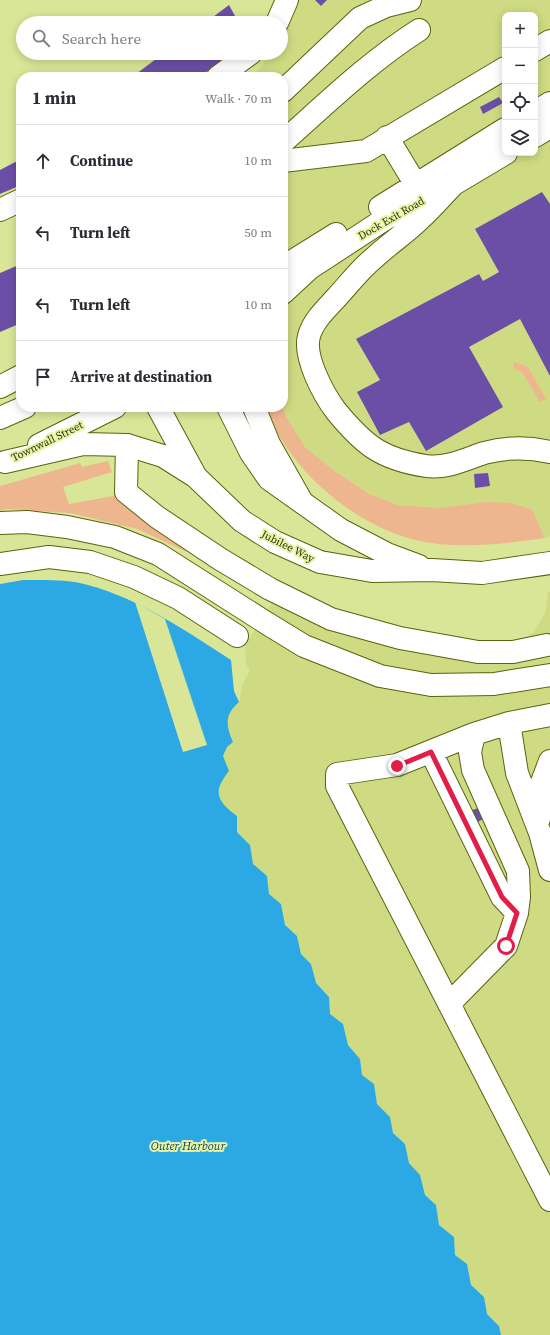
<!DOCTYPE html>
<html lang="en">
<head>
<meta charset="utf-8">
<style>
  body { margin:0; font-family:"Source Serif 4",serif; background:#f7f7f7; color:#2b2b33 }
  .controls { position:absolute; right:12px; top:12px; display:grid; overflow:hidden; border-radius:8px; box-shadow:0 2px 10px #0003 }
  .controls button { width:36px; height:36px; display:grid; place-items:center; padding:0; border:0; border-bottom:1px solid #e1e1e2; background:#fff; color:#2b2b33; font:20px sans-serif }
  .stop { position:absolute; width:12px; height:12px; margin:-9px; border:3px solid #e11d48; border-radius:50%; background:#fff }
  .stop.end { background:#e11d48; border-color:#fff; box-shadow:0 1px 4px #0008 }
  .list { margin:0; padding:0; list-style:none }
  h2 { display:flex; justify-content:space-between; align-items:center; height:52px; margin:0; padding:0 16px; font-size:17px }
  h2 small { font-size:13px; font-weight:400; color:#7c7c81 }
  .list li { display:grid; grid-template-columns:26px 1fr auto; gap:12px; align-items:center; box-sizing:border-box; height:72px; padding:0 16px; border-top:1px solid #e1e1e2 }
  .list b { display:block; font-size:15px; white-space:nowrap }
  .list em { font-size:13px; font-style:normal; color:#7c7c81 }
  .icon { flex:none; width:22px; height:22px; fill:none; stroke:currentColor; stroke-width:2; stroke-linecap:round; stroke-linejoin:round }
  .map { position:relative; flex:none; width:550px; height:1335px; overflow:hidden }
  .search { position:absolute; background:#fff; box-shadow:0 2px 10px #0003; left:16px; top:16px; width:272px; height:44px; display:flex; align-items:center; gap:10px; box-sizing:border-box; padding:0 14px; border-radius:22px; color:#7c7c81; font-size:15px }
  .panel { position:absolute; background:#fff; box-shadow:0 2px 10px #0003; left:16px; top:72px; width:272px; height:340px; border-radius:16px }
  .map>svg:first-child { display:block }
</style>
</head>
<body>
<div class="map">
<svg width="550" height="1335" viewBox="0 0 550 1335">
  <rect width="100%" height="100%" fill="#dae697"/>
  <!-- built -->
  <path fill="#cfdb83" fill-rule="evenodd" d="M297,0H550V536L545,538L532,509L486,502L439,508L398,505L369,494L333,470L305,447L287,418L282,407L283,314L285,307L283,303V77H253L271,53H281V38ZM505,15H535V153H505Z
    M280,591L395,634L513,645L534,632L545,613L548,592H550V1335H501L499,1326L487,1314L484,1297L471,1285L467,1264L455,1255L454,1237L439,1225L436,1205L425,1195L420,1175L409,1163L405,1144L393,1133L390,1117L377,1104L374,1084L362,1075L360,1059L348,1045L343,1024L330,1014L329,997L316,983L311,965L301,954L297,936L285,925L281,904L269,894L267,876L253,864L250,845L237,832V816L222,803L218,793L220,782L229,771L223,756L227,747L233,742L227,721L231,709L239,702L242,686L250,670L246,664L245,645Z"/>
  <!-- green -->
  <path fill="#eeb68f" d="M514,362L528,367L546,399L540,402L522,372L514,369Z
    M266,407H282L287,418L305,447L333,470L369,494L398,505L439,508L486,502L510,503L532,509L545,538C503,544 457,550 415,540C352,524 287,468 266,407Z
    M108,461L112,472L63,487L69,504L119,495L133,512L190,549L187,552L137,529L70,513L7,509L0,511V486L80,463L82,467Z"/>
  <!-- water -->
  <path fill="#2ca9e5" d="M23,580C45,580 67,579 88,585C140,599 186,631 231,660L234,691L239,702C224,715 226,725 233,742L227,747L223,756L229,771C212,792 217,801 237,816V832L250,845L253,864L267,876L269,894L281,904L285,925L297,936L301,954L311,964L316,983L329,997L330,1014L343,1024L348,1045L360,1059L362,1075L374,1084L377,1104L390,1117L393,1133L405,1144L409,1163L420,1175L425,1195L436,1205L439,1225L454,1237L455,1255L467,1264L471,1285L484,1297L487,1314L499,1326L501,1335H0V584Z"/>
  <!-- pier -->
  <path fill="#dae697" d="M135,602L165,619L207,745L183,752Z"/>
  <!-- building -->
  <path fill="#6b4fa7" d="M315,0H327L321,6Z
    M229,5L239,23H205Z
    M164,53H233L199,77H132Z
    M499,97L503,103L483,114L480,107Z
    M21,159V185L0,194V170Z
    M542,192L550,204V376L520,319L469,347L503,407L426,451L409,422L380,435L357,392L380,380L356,339L479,274L483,281L499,272L475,229Z
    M21,264V323L0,332V273Z
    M488,473L490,486L475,488L474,474Z
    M478,808L483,819L476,823L470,811Z"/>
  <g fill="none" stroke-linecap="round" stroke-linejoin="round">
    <defs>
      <path id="minor" d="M277,23L287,0
        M535,50L550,41
        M218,77L251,53
        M283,91L360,18L386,6L410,0
        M535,112L550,103
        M535,136L550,127
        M387,137L416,185
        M283,142C327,103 369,62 419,30
        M283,161L366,151L505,68
        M454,184C443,195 432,208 420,219C406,233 389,244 374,258C360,269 349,284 337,297C326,309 313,321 309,336C303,357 324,395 336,411C364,445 381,459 426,466C446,469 466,459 484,453C506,447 528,447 550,452
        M380,207L505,129
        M0,210L21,200
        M283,267L336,234
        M283,293L310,268L385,219L454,184L506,153
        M0,387L21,376
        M254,407L269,444L302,502
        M127,445L126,492L157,517L220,559L270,589L331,619L400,638L478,652H513L547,645
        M0,564L49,557L90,562L134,577L178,598L237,636
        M268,624L304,646L380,676L431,685L494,684L550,675
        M550,715L509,723L474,734L397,765L337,774V786L550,1200
        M509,723L517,773L540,833L550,870
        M431,752L502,897L517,913
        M539,819V790L550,761
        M449,1004L506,946L517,913L519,897L518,871L473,770L470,752L474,734"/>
      <path id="highway" d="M158,407L196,477L242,521L275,542L320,562L372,571L432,570L482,573L550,563
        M228,407L251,453L269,479L341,530L387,554L419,566
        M0,418L25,407
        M39,445L115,407
        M5,462L83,444L127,445L163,456L193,475
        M0,523L27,522L67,527L115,537L158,554L268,624"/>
    </defs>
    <!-- minor casing -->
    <use href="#minor" stroke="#5a630d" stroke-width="24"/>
    <!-- highway casing -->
    <use href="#highway" stroke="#5a630d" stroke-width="24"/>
    <!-- minor -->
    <use href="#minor" stroke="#fff" stroke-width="22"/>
    <!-- highway -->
    <use href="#highway" stroke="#fff" stroke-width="22"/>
  </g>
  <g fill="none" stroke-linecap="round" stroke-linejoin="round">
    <!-- route -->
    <path stroke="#e11d48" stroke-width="5" d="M397,766L431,752L502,897L517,913L506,946"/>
  </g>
  <g text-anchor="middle" stroke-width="4" stroke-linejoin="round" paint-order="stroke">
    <!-- street labels -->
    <g font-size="11" fill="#303414" stroke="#e7f4a3">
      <text transform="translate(391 218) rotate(-30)" y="4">Dock Exit Road</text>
      <text transform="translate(47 441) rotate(-26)" y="4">Townwall Street</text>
      <text transform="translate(288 546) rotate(27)" y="4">Jubilee Way</text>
    </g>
    <!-- water labels -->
    <g font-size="12" font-style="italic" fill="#15455e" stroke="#e7f4a3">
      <text x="188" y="1150">Outer Harbour</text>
    </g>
  </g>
</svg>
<div class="controls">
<button>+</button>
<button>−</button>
<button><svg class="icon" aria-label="locate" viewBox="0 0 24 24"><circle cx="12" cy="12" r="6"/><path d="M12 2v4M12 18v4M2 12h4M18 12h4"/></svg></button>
<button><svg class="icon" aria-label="layers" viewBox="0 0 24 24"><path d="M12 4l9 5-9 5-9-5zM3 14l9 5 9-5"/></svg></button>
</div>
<div class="stop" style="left:506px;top:946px"></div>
<div class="stop end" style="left:397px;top:766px"></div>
<div class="search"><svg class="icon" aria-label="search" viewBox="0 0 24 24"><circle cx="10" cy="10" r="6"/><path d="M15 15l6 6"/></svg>Search here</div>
<section class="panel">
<h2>1 min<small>Walk · 70 m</small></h2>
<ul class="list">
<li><svg class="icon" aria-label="ahead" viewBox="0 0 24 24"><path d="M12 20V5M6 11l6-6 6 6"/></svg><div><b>Continue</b></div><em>10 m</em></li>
<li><svg class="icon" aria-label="left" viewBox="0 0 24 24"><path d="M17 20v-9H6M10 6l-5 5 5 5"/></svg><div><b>Turn left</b></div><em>50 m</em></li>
<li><svg class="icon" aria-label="left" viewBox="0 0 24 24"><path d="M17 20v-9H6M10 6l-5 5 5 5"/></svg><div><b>Turn left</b></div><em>10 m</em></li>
<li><svg class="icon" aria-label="arrive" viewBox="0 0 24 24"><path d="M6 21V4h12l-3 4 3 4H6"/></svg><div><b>Arrive at destination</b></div></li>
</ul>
</section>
</div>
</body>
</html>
